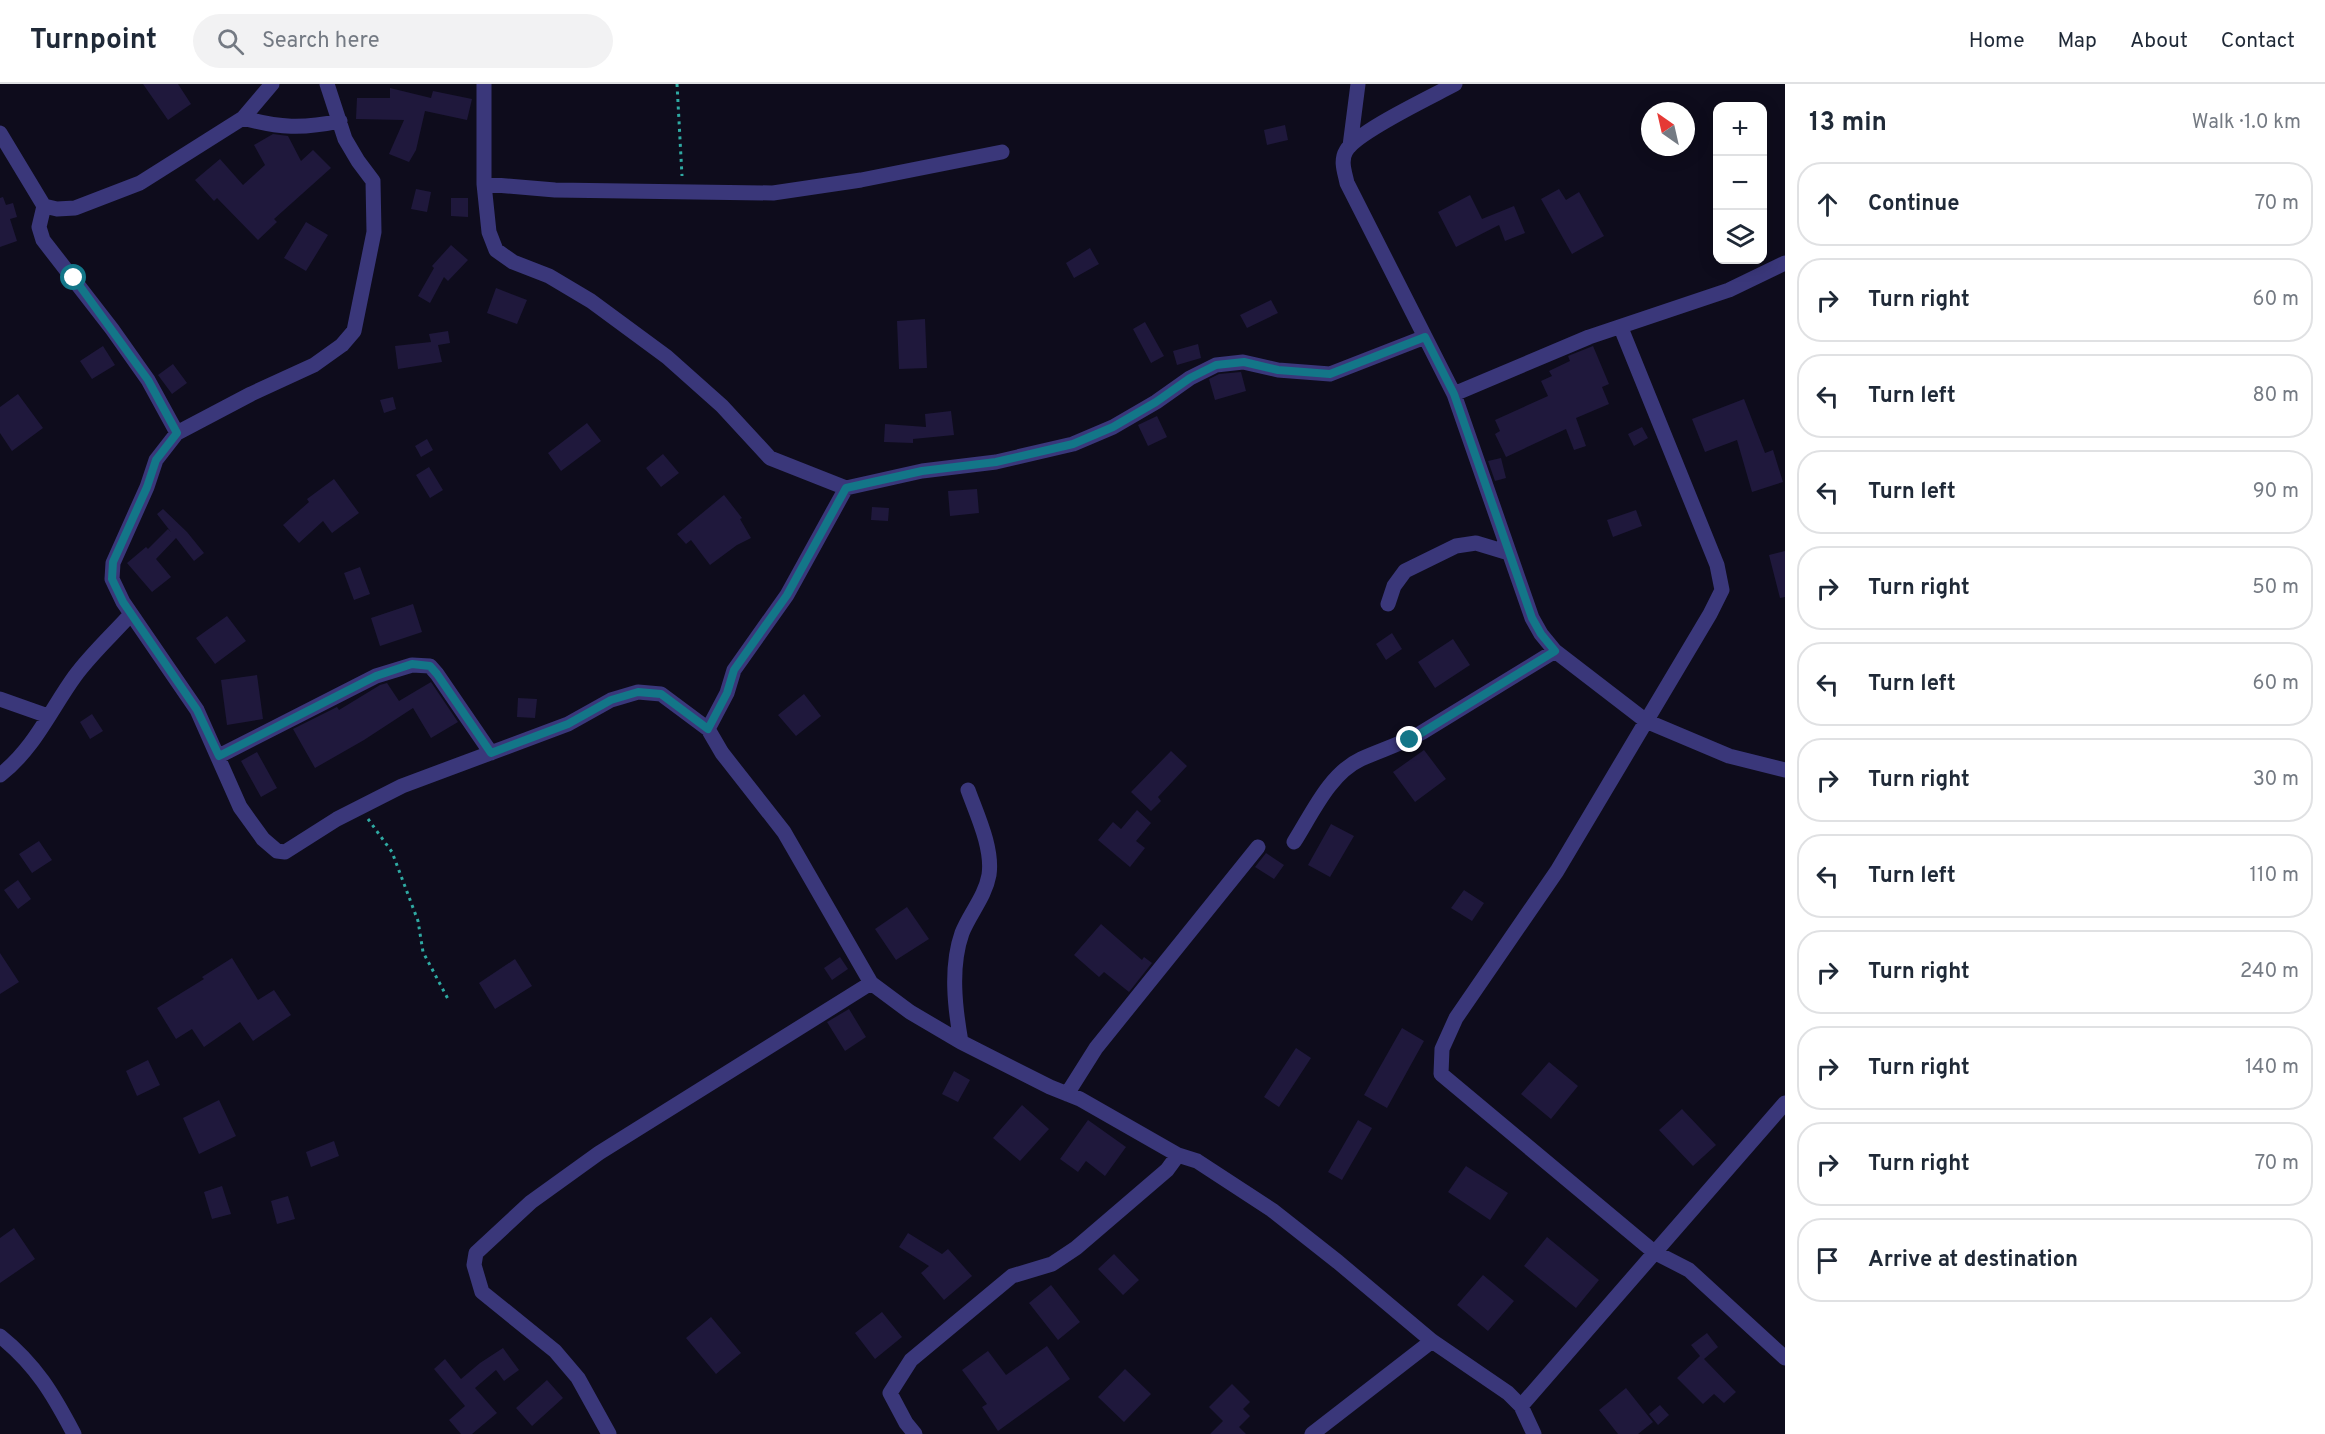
<!DOCTYPE html>
<html lang="en">
<head>
<meta charset="utf-8">
<style>
  body { margin:0; font-family:Overpass,sans-serif; background:#f2f2f3; color:#1f2937 }
  .controls { position:absolute; right:18px; top:18px; display:grid; overflow:hidden; border-radius:12px; box-shadow:0 3px 15px #0003 }
  .controls button { width:54px; height:54px; display:grid; place-items:center; padding:0; border:0; border-bottom:2px solid #e0e1e3; background:#fff; color:#1f2937; font:30px sans-serif }
  .compass { position:absolute; left:1641px; top:18px; width:54px; height:54px; border-radius:50%; background:#fff; box-shadow:0 3px 15px #0003; rotate:326deg }
  .stop { position:absolute; width:18px; height:18px; margin:-14px; border:4px solid #137688; border-radius:50%; background:#fff }
  .stop.end { background:#137688; border-color:#fff; box-shadow:0 2px 6px #0008 }
  .list { margin:0; padding:0; list-style:none }
  h2 { display:flex; justify-content:space-between; align-items:center; height:78px; margin:0; padding:0 24px; font-size:26px }
  h2 small { font-size:20px; font-weight:400; color:#747a83 }
  .list li { display:grid; grid-template-columns:39px 1fr auto; gap:18px; align-items:center; box-sizing:border-box; height:84px; margin:0 12px 12px; padding:0 12px; border:2px solid #e0e1e3; border-radius:24px }
  .list b { display:block; font-size:22px; white-space:nowrap }
  .list em { font-size:20px; font-style:normal; color:#747a83 }
  .icon { flex:none; width:33px; height:33px; fill:none; stroke:currentColor; stroke-width:2; stroke-linecap:round; stroke-linejoin:round }
  .map { position:relative; flex:none; width:1785px; height:1350px; overflow:hidden }
  header { display:flex; align-items:center; gap:36px; box-sizing:border-box; height:84px; padding:0 30px; background:#fff; border-bottom:2px solid #e0e1e3 }
  header strong { font-size:28px }
  nav { display:flex; gap:33px; margin-inline-start:auto; font-size:21px }
  .search { width:420px; height:54px; background:#f2f2f3; display:flex; align-items:center; gap:15px; box-sizing:border-box; padding:0 21px; border-radius:33px; color:#747a83; font-size:22px }
  main { display:flex }
  aside { flex:1; background:#fff }
  .map>svg:first-child { display:block }
</style>
</head>
<body>
<header>
<strong>Turnpoint</strong>
<div class="search"><svg class="icon" aria-label="search" viewBox="0 0 24 24"><circle cx="10" cy="10" r="6"/><path d="M15 15l6 6"/></svg>Search here</div>
<nav><a>Home</a><a>Map</a><a>About</a><a>Contact</a></nav>
</header>
<main>
<div class="map">
<svg width="1785" height="1350" viewBox="0 0 1785 1350">
  <rect width="100%" height="100%" fill="#0e0c1c"/>
  <!-- building -->
  <path fill="#1f183c" d="M143,0H178L191,20L168,36Z
    M390,4L431,14L433,7L472,15L467,36L425,27L416,66L409,78L389,70L404,36L356,35L357,14H390Z
    M1285,41L1288,56L1267,61L1264,46Z
    M273,50L288,52L301,77L313,66L331,84L274,135L277,138L258,156L217,114L214,117L195,96L220,75L243,101L265,81L254,61Z
    M416,105L431,108L427,128L411,125Z
    M1559,105L1566,116L1579,108L1604,152L1572,170L1541,115Z
    M1470,111L1482,135L1514,122L1525,149L1505,157L1499,141L1456,163L1438,128Z
    M3,113L6,121L13,119L17,133L10,135L17,157L0,163V114Z
    M451,114H468V133L451,132Z
    M306,138L328,151L306,187L284,174Z
    M451,161L468,176L448,197L444,193L430,219L418,212L434,184L432,182Z
    M1090,164L1099,180L1074,194L1066,179Z
    M496,204L527,216L517,240L487,229Z
    M1271,216L1278,229L1247,244L1240,231Z
    M925,235L927,284L899,285L897,237Z
    M1145,238L1164,272L1151,279L1133,245Z
    M448,247L450,259L438,261L442,278L398,285L395,262L431,258L429,250Z
    M1198,260L1201,274L1177,281L1173,267Z
    M103,262L115,281L92,295L80,277Z
    M1593,262L1609,300L1602,303L1609,320L1576,334L1586,362L1574,366L1566,345L1506,373L1495,350L1500,347L1495,336L1548,312L1541,297L1552,292L1549,287L1570,277L1568,272Z
    M173,280L187,299L172,310L158,291Z
    M1241,288L1246,307L1215,316L1209,295L1219,290Z
    M18,310L43,344L12,367L0,349V323Z
    M393,313L396,325L384,329L380,316Z
    M1744,315L1765,369L1773,366L1783,398L1752,408L1737,356L1705,368L1692,335Z
    M951,327L954,351L913,355V359L884,358L885,340L926,343L925,330Z
    M1157,332L1167,353L1148,362L1138,341Z
    M587,339L601,357L561,387L548,369Z
    M1642,343L1648,354L1634,362L1628,350Z
    M427,355L433,366L421,373L415,362Z
    M663,370L679,389L661,403L646,384Z
    M1501,374L1506,394L1495,397L1488,377Z
    M429,383L443,406L430,414L416,391Z
    M334,395L359,429L332,449L323,437L299,459L283,441L309,418L307,415Z
    M977,405L979,429L950,432L948,407Z
    M724,411L742,434L740,435L751,454L737,461L710,481L691,456L686,460L677,450Z
    M872,423L889,424L888,437L871,436Z
    M163,425L187,448L204,469L194,477L176,454L156,475L171,493L152,508L127,479L146,463L148,465L168,445L171,448L157,430Z
    M1636,426L1642,442L1613,453L1607,436Z
    M1785,467V513L1780,514L1769,471Z
    M360,483L370,510L354,516L344,489Z
    M413,520L422,548L380,562L371,534Z
    M227,532L246,557L215,580L196,554Z
    M1392,549L1402,565L1386,576L1376,560Z
    M1453,555L1470,581L1435,604L1418,578Z
    M257,591L263,635L227,641L221,596Z
    M431,598L458,638L431,654L413,624L364,656L315,684L293,645L337,623L339,626L380,601L387,599L399,617Z
    M804,610L821,632L796,652L778,631Z
    M518,614L537,615L535,634L517,633Z
    M92,630L103,647L90,655L80,638Z
    M1424,666L1446,695L1415,718L1393,688Z
    M1171,667L1187,682L1158,713L1161,717L1151,727L1131,708Z
    M257,668L277,704L261,713L241,677Z
    M1137,726L1151,739L1136,757L1145,764L1130,783L1098,756L1113,738L1121,745Z
    M1331,740L1354,752L1330,793L1308,781Z
    M39,757L52,776L32,789L19,770Z
    M1266,769L1284,781L1274,795L1255,783Z
    M18,796L31,815L18,825L4,806Z
    M1464,806L1484,819L1472,837L1451,824Z
    M907,823L929,855L896,876L875,845Z
    M1101,840L1142,876L1144,873L1152,879L1129,908L1104,888L1099,893L1074,871Z
    M0,869L19,898L0,910Z
    M840,873L848,885L832,896L824,884Z
    M232,874L258,916L274,906L291,931L253,957L240,938L204,963L192,945L176,955L157,924L204,895L202,893Z
    M515,875L532,902L495,925L479,899Z
    M849,925L866,953L845,967L827,938Z
    M1402,944L1424,957L1387,1024L1364,1011Z
    M1296,964L1311,974L1279,1023L1264,1013Z
    M148,976L160,1001L137,1012L126,987Z
    M1549,978L1578,1002L1551,1035L1521,1010Z
    M954,987L970,996L958,1018L942,1010Z
    M219,1016L236,1052L199,1070L183,1034Z
    M1022,1021L1049,1045L1020,1077L993,1054Z
    M1682,1025L1716,1061L1693,1082L1659,1046Z
    M1088,1036L1126,1063L1105,1092L1086,1077L1078,1088L1060,1075Z
    M1358,1036L1372,1044L1342,1096L1328,1088Z
    M334,1057L339,1072L311,1083L306,1068Z
    M1466,1082L1508,1109L1490,1136L1448,1108Z
    M222,1102L231,1130L212,1135L204,1108Z
    M288,1112L295,1135L277,1140L271,1117Z
    M14,1144L35,1175L0,1199V1154Z
    M908,1149L942,1170L948,1165L972,1192L944,1216L921,1189L929,1182L899,1163Z
    M1547,1153L1599,1196L1576,1224L1524,1182Z
    M1114,1170L1139,1196L1123,1211L1098,1185Z
    M1483,1191L1514,1217L1488,1247L1457,1221Z
    M1051,1201L1080,1238L1058,1256L1029,1219Z
    M882,1228L902,1253L875,1275L855,1249Z
    M711,1233L741,1269L716,1290L686,1254Z
    M1707,1249L1718,1263L1704,1275L1736,1308L1724,1319L1714,1310L1703,1320L1677,1294L1700,1272L1691,1261Z
    M1047,1262L1070,1295L998,1347L982,1323L987,1320L962,1286L988,1267L1006,1291Z
    M503,1264L519,1286L504,1297L496,1286L475,1304L497,1329L472,1350H461L449,1336L465,1322L434,1285L445,1275L461,1295L480,1279Z
    M1125,1285L1151,1310L1124,1338L1098,1313Z
    M547,1296L563,1314L532,1342L516,1324Z
    M1232,1300L1250,1318L1243,1325L1250,1332L1239,1343L1246,1350H1210L1223,1337L1209,1323Z
    M1626,1304L1653,1338L1638,1350H1618L1599,1326Z
    M1660,1321L1669,1331L1658,1341L1649,1330Z"/>
  <g fill="none" stroke-linecap="round" stroke-linejoin="round">
    <!-- path -->
    <path stroke="#2faaa3" stroke-width="3" stroke-dasharray="3 4.5" stroke-linecap="butt" d="M677,0L682,92
      M368,735L392,768L418,837L423,868L448,915"/>
    <!-- minor -->
    <path stroke="#3a377a" stroke-width="15" d="M327,0L345,55L358,77L373,97L374,148L354,247L342,261L314,281L251,310L177,349L156,376L147,403L113,479L112,495L123,518L197,626L240,723L263,755L277,767L285,768L337,735L402,702L568,640L611,616L638,608L661,610L708,645L722,669L784,748L871,899L910,928L961,958L1050,1003L1080,1015L1178,1071L1197,1077L1272,1126L1338,1178L1432,1257L1508,1309L1521,1322L1534,1350
      M484,0V100L489,148L496,166L513,178L549,192L591,217L667,273L722,322L770,374L846,404L922,387L996,378L1073,360L1113,343L1156,318L1190,294L1216,281L1243,278L1278,286L1330,290L1425,253
      M1455,0C1433,12 1356,48 1346,67C1340,77 1345,89 1347,99L1454,310L1532,534L1541,550L1555,567L1646,637L1729,672L1785,686
      M243,34C279,44 303,45 340,37
      M0,49L44,122L57,125L75,124L140,99L243,34L272,0
      M1350,62L1358,0
      M484,100L555,106L773,109L861,96L1002,68
      M44,122L39,143L43,156L112,245L148,296L177,349
      M1621,244L1717,481L1722,506L1710,530L1557,787L1456,934L1442,965L1441,990L1654,1168L1689,1186L1785,1274
      M1454,310L1589,253L1729,206L1785,179
      M1388,520L1394,502L1405,487L1456,462L1476,459L1509,469
      M0,615L48,632
      M708,645L727,609L734,586L787,511L846,404
      M219,672L376,592L412,581L430,582L437,590L491,669
      M0,691C34,665 51,625 75,592C91,570 113,550 131,530
      M1294,758C1312,730 1329,690 1361,675C1381,666 1401,660 1421,649L1555,567
      M961,958C955,924 950,883 962,849C970,829 985,813 989,791C993,764 977,731 968,706
      M1067,1010L1096,964L1258,763
      M0,1252C36,1281 53,1310 74,1350
      M1521,1322L1785,1019
      M609,1350L578,1294L555,1267L482,1208L474,1181L476,1169L531,1118L599,1069L871,899
      M915,1350L906,1339L890,1309L911,1276L1012,1192L1052,1180L1076,1164L1167,1086L1178,1071
      M1312,1350L1432,1257"/>
  </g>
  <g fill="none" stroke-linecap="round" stroke-linejoin="round">
    <!-- route -->
    <path stroke="#137688" stroke-width="8" d="M74,194L148,296L177,349L156,376L147,403L113,478L112,495L123,518L197,626L219,672L376,592L412,580L430,582L437,590L491,669L568,640L611,616L638,608L661,610L708,645L727,609L734,586L787,511L846,404L922,387L996,378L1073,360L1113,343L1156,318L1190,294L1216,281L1244,278L1278,286L1330,290L1425,253L1454,310L1532,534L1541,550L1555,567L1410,656"/>
  </g>
</svg>
<div class="controls">
<button>+</button>
<button>−</button>
<button><svg class="icon" aria-label="layers" viewBox="0 0 24 24"><path d="M12 4l9 5-9 5-9-5zM3 14l9 5 9-5"/></svg></button>
</div>
<svg class="compass" viewBox="-18 -18 36 36"><path d="M0-13l5 13h-10z" fill="#e53935"/><path d="M0 13l5-13h-10z" fill="#747a83"/></svg>
<div class="stop" style="left:74px;top:194px"></div>
<div class="stop end" style="left:1410px;top:656px"></div>
</div>
<aside>
<h2>13 min<small>Walk · 1.0 km</small></h2>
<ul class="list">
<li><svg class="icon" aria-label="ahead" viewBox="0 0 24 24"><path d="M12 20V5M6 11l6-6 6 6"/></svg><div><b>Continue</b></div><em>70 m</em></li>
<li><svg class="icon" aria-label="right" viewBox="0 0 24 24"><path d="M7 20v-9h11M14 6l5 5-5 5"/></svg><div><b>Turn right</b></div><em>60 m</em></li>
<li><svg class="icon" aria-label="left" viewBox="0 0 24 24"><path d="M17 20v-9H6M10 6l-5 5 5 5"/></svg><div><b>Turn left</b></div><em>80 m</em></li>
<li><svg class="icon" aria-label="left" viewBox="0 0 24 24"><path d="M17 20v-9H6M10 6l-5 5 5 5"/></svg><div><b>Turn left</b></div><em>90 m</em></li>
<li><svg class="icon" aria-label="right" viewBox="0 0 24 24"><path d="M7 20v-9h11M14 6l5 5-5 5"/></svg><div><b>Turn right</b></div><em>50 m</em></li>
<li><svg class="icon" aria-label="left" viewBox="0 0 24 24"><path d="M17 20v-9H6M10 6l-5 5 5 5"/></svg><div><b>Turn left</b></div><em>60 m</em></li>
<li><svg class="icon" aria-label="right" viewBox="0 0 24 24"><path d="M7 20v-9h11M14 6l5 5-5 5"/></svg><div><b>Turn right</b></div><em>30 m</em></li>
<li><svg class="icon" aria-label="left" viewBox="0 0 24 24"><path d="M17 20v-9H6M10 6l-5 5 5 5"/></svg><div><b>Turn left</b></div><em>110 m</em></li>
<li><svg class="icon" aria-label="right" viewBox="0 0 24 24"><path d="M7 20v-9h11M14 6l5 5-5 5"/></svg><div><b>Turn right</b></div><em>240 m</em></li>
<li><svg class="icon" aria-label="right" viewBox="0 0 24 24"><path d="M7 20v-9h11M14 6l5 5-5 5"/></svg><div><b>Turn right</b></div><em>140 m</em></li>
<li><svg class="icon" aria-label="right" viewBox="0 0 24 24"><path d="M7 20v-9h11M14 6l5 5-5 5"/></svg><div><b>Turn right</b></div><em>70 m</em></li>
<li><svg class="icon" aria-label="arrive" viewBox="0 0 24 24"><path d="M6 21V4h12l-3 4 3 4H6"/></svg><div><b>Arrive at destination</b></div></li>
</ul>
</aside>
</main>
</body>
</html>
